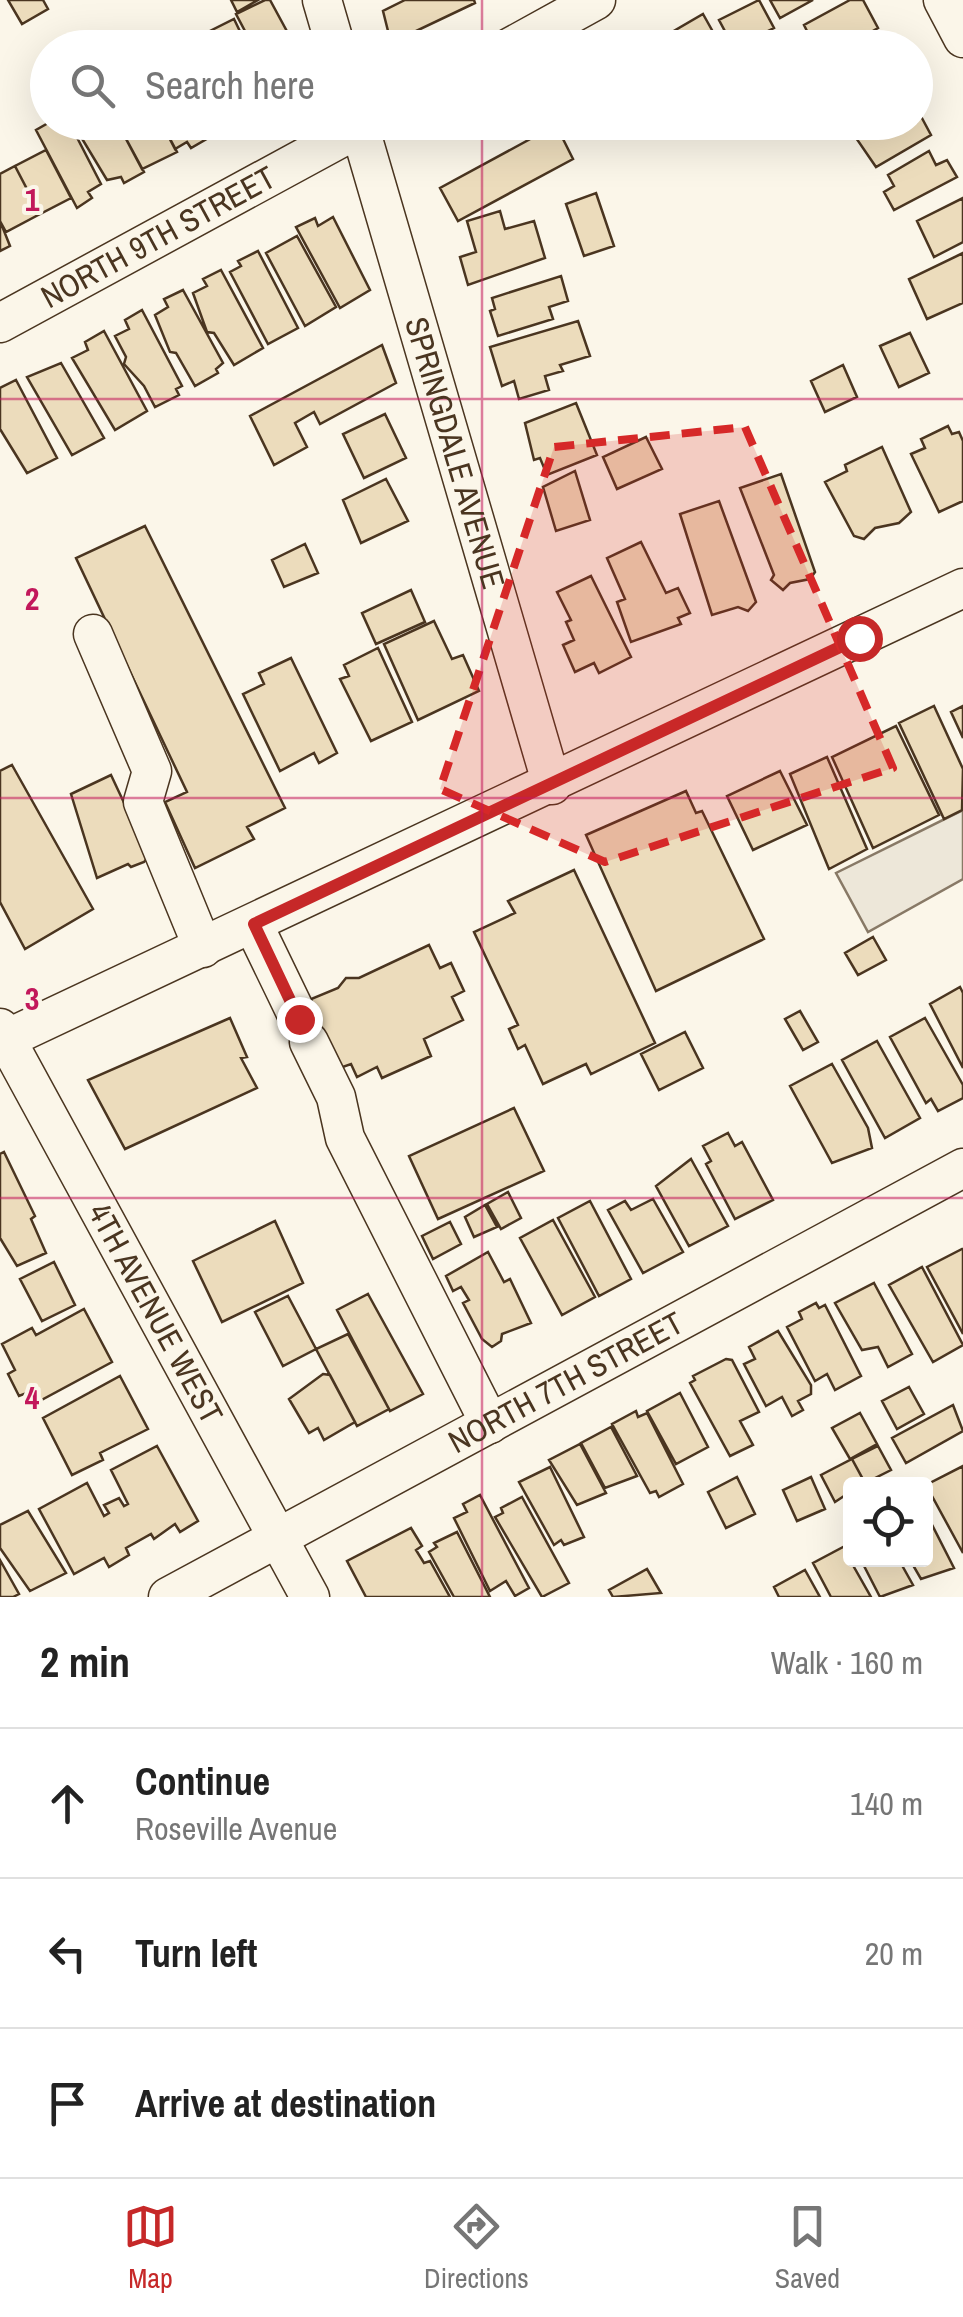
<!DOCTYPE html>
<html lang="en">
<head>
<meta charset="utf-8">
<style>
  body { margin:0; font-family:"Archivo Narrow",sans-serif; background:#f6f6f6; color:#222 }
  .controls { position:absolute; right:30px; bottom:30px; display:grid; overflow:hidden; border-radius:10px; box-shadow:0 10px 40px #0002 }
  .controls button { width:90px; height:90px; display:grid; place-items:center; padding:0; border:0; border-bottom:2px solid #e0e0e0; background:#fff; color:#222; font:50px sans-serif }
  .stop { position:absolute; width:30px; height:30px; margin:-22px; border:8px solid #c62828; border-radius:50%; background:#fff }
  .stop.end { background:#c62828; border-color:#fff; box-shadow:0 2px 10px #0008 }
  .list { margin:0; padding:0; list-style:none }
  h2 { display:flex; justify-content:space-between; align-items:center; height:130px; margin:0; padding:0 40px; font-size:42px }
  h2 small { font-size:32px; font-weight:400; color:#767676 }
  .list li { display:grid; grid-template-columns:65px 1fr auto; gap:30px; align-items:center; box-sizing:border-box; height:150px; padding:0 40px; border-top:2px solid #e0e0e0 }
  .list b { display:block; font-size:38px; white-space:nowrap }
  .list p { margin:0; font-size:32px; white-space:nowrap; color:#767676 }
  .list em { font-size:32px; font-style:normal; color:#767676 }
  .icon { flex:none; width:55px; height:55px; fill:none; stroke:currentColor; stroke-width:2; stroke-linecap:round; stroke-linejoin:round }
  .map { position:relative; flex:none; width:963px; height:1597px; overflow:hidden }
  .search { position:absolute; background:#fff; box-shadow:0 10px 40px #0002; left:30px; right:30px; top:30px; height:110px; display:flex; align-items:center; gap:25px; box-sizing:border-box; padding:0 35px; border-radius:55px; color:#767676; font-size:38px }
  .sheet { height:580px; background:#fff }
  nav { display:flex; justify-content:space-around; align-items:center; box-sizing:border-box; height:140px; border-top:2px solid #e0e0e0; background:#fff; font-size:28px; color:#767676 }
  nav a { display:grid; justify-items:center; gap:5px }
  nav .on { color:#c62828 }
  .map>svg:first-child { display:block }
</style>
</head>
<body>
<div class="map">
<svg width="963" height="1597" viewBox="0 0 963 1597">
  <rect width="100%" height="100%" fill="#fbf6e9"/>
  <!-- parking -->
  <path fill="#ede7d9" stroke="#887966" stroke-width="2.5" d="M963,810V879L868,932L836,873Z"/>
  <!-- building -->
  <path fill="#ecdcbc" stroke="#4a3520" stroke-width="2.5" d="M8,0H43L48,9L22,24Z
    M231,0H258L237,12Z
    M265,0H270L296,48H254L236,14Z
    M405,0H474L475,3L391,43L383,11Z
    M759,0L774,28L734,48L719,20Z
    M770,0H813L780,18Z
    M850,0H863L878,28L843,48H801L812,41L804,25Z
    M703,14L722,48H675L667,35Z
    M234,19L248,48H209L202,35Z
    M764,37L770,48H744Z
    M198,38L203,48H180Z
    M916,107L931,135L876,167L854,135L876,122H916Z
    M50,122H69L101,184L88,192L92,198L77,208L36,130Z
    M72,122H117L144,172L124,183L121,177L107,180Z
    M117,122H161L177,152L142,169Z
    M161,122H202L210,137L191,148L187,142L175,149Z
    M202,122H223L225,126L209,135Z
    M556,125L573,159L458,221L440,188Z
    M46,150L71,198L40,214L15,166Z
    M929,151L936,165L947,160L957,177L894,210L884,192L894,186L888,175Z
    M15,166L40,214L6,232L0,221V174Z
    M596,193L614,246L584,256L566,204Z
    M963,198V242L934,257L917,221Z
    M500,211L505,229L534,221L545,258L468,285L460,257L476,252L467,221Z
    M333,217L370,290L340,308L296,227L315,218L318,226Z
    M0,221L10,246L0,251Z
    M297,236L336,307L305,326L266,253Z
    M258,251L298,328L268,344L230,272L241,266L238,261Z
    M963,253V303L927,319L909,279Z
    M221,270L263,348L234,365L214,333L207,332L193,293L207,286L203,279Z
    M561,276L568,301L549,307L553,319L498,336L490,311L495,309L492,298Z
    M183,290L223,363L216,369L218,373L195,386L176,353L170,352L155,315L168,307L164,299Z
    M142,310L182,386L176,389L179,395L155,407L144,386L124,364L126,357L115,336L129,329L125,320Z
    M578,321L590,356L560,365L563,371L545,376L549,390L519,399L514,381L502,386L490,347Z
    M104,331L147,411L115,430L72,358L88,350L85,342Z
    M910,333L929,373L899,387L880,346Z
    M382,345L396,383L320,424L314,412L295,423L307,447L274,465L250,416Z
    M61,363L104,438L72,455L27,377Z
    M843,365L857,397L825,412L811,381Z
    M16,380L57,458L27,473L0,429V388Z
    M576,403L597,455L547,475L540,458L534,460L525,423Z
    M385,414L406,458L364,478L343,434Z
    M948,426L952,434L959,432L963,441V501L939,512L911,454L925,448L921,439Z
    M646,437L662,469L617,489L603,457Z
    M882,447L911,512L899,523L875,528L864,539L854,536L825,482L847,471L845,465Z
    M575,471L590,520L556,531L543,487Z
    M781,474L815,572L810,579L790,583L783,590L771,580L774,575L740,488Z
    M386,479L408,521L361,543L343,500Z
    M719,501L756,602L748,611L738,607L712,615L680,514Z
    M145,526L285,808L247,827L254,839L195,868L165,802L187,792L76,558Z
    M641,542L666,593L678,588L690,613L678,618L681,624L631,642L617,602L625,599L607,558Z
    M305,544L318,573L284,587L272,560Z
    M591,576L631,657L599,673L594,663L575,672L563,645L574,640L566,622L571,620L557,592Z
    M411,590L425,622L376,644L362,613Z
    M434,621L452,659L463,655L479,691L418,720L384,644Z
    M378,648L412,722L371,741L340,679L349,676L344,665Z
    M291,658L337,753L319,763L314,753L280,771L243,694L264,684L259,673Z
    M934,706L963,769L962,810L944,819L899,723Z
    M963,706V738L951,712Z
    M896,726L939,815L873,848L832,757Z
    M827,757L867,849L829,869L790,774Z
    M12,765L93,909L25,949L0,902V771Z
    M780,771L807,825L753,850L727,796Z
    M111,775L149,856L144,862L131,867L128,864L97,878L71,794Z
    M686,791L696,813L702,811L764,939L656,991L586,835Z
    M574,870L655,1043L591,1074L586,1064L543,1084L525,1045L518,1049L509,1029L518,1025L474,932L515,913L508,901Z
    M873,937L886,960L858,975L845,953Z
    M429,945L440,968L451,963L464,991L452,997L463,1020L424,1039L431,1056L382,1078L377,1067L357,1077L351,1064L337,1069L299,1004L338,988L346,978H359Z
    M960,987L963,993V1068L930,1004Z
    M800,1011L818,1042L803,1050L785,1019Z
    M230,1018L247,1057L241,1058L257,1088L125,1149L88,1080Z
    M925,1018L963,1085V1098L938,1111L931,1099L926,1103L890,1037Z
    M685,1032L703,1068L659,1090L641,1054Z
    M877,1041L920,1118L885,1138L842,1060Z
    M832,1064L868,1128L872,1148L832,1163L790,1086Z
    M514,1108L544,1171L438,1219L409,1156Z
    M728,1133L735,1146L742,1142L773,1200L735,1219L706,1164L711,1161L703,1146Z
    M4,1152L35,1216L31,1219L46,1253L17,1266L0,1238V1154Z
    M691,1159L728,1226L689,1246L656,1186Z
    M508,1192L521,1218L501,1229L487,1204Z
    M653,1199L683,1252L643,1273L608,1210L625,1201L631,1210Z
    M590,1201L631,1279L599,1296L558,1218Z
    M485,1205L497,1227L474,1237L465,1217Z
    M553,1220L595,1297L562,1315L520,1238Z
    M275,1221L303,1283L222,1322L193,1261Z
    M450,1222L461,1244L433,1259L422,1236Z
    M962,1249L963,1250V1334L927,1267Z
    M488,1252L504,1282L510,1279L531,1323L502,1334L501,1341L492,1347L482,1339L463,1303L469,1300L461,1287L453,1291L446,1276Z
    M54,1262L75,1305L42,1321L20,1279Z
    M922,1267L963,1345L933,1362L889,1285Z
    M874,1283L912,1354L888,1367L878,1347L862,1350L835,1303Z
    M368,1294L423,1394L390,1411L337,1310Z
    M288,1296L316,1349L283,1366L255,1312Z
    M816,1303L819,1308L825,1305L861,1376L835,1390L827,1374L815,1381L787,1327L802,1319L799,1312Z
    M84,1309L112,1362L34,1404L29,1392L19,1396L8,1374L15,1370L2,1344L32,1328L36,1335Z
    M778,1331L811,1385V1394L798,1401L803,1410L792,1416L782,1397L766,1406L744,1364L755,1359L749,1347Z
    M348,1334L389,1409L357,1426L316,1349Z
    M726,1359L732,1360L759,1412L740,1421L753,1445L730,1456L690,1383L695,1380L693,1376Z
    M323,1374L330,1375L355,1422L324,1440L318,1428L309,1433L289,1399Z
    M120,1376L148,1429L100,1453L103,1460L72,1475L43,1418Z
    M909,1387L924,1414L897,1429L882,1401Z
    M680,1393L708,1447L676,1464L647,1411Z
    M953,1405L963,1431L906,1463L892,1438Z
    M636,1411L638,1417L647,1413L683,1484L659,1497L656,1491L650,1493L612,1424Z
    M860,1413L877,1444L850,1459L832,1428Z
    M611,1427L637,1476L605,1488L581,1443Z
    M580,1444L606,1493L577,1505L549,1460Z
    M157,1446L198,1521L180,1532L175,1524L154,1539L151,1534L126,1548L129,1555L109,1567L104,1558L74,1574L39,1509L87,1483L104,1516L109,1513L104,1505L119,1498L124,1506L128,1504L111,1470Z
    M878,1446L891,1470L865,1483L852,1459Z
    M852,1459L865,1483L850,1484V1492L835,1502L821,1475Z
    M963,1466V1553L926,1485Z
    M550,1467L584,1537L564,1545L561,1540L554,1545L519,1482Z
    M737,1477L755,1514L726,1528L708,1492Z
    M811,1477L825,1509L797,1521L783,1490Z
    M480,1495L529,1588L515,1596L506,1581L490,1591L454,1518L467,1512L463,1504Z
    M522,1497L569,1583L542,1597L495,1517L503,1513L501,1508Z
    M28,1511L66,1573L30,1591L0,1548V1525Z
    M926,1513L954,1568L921,1579L910,1560H926Z
    M411,1528L422,1546L416,1550L424,1563L430,1561L450,1597H366L347,1561Z
    M457,1532L490,1597H454L429,1552L437,1547L434,1543Z
    M845,1546L850,1560L871,1597H831L813,1563Z
    M0,1560L19,1594L13,1597H0Z
    M861,1560H899L913,1585L880,1597Z
    M647,1569L661,1593L613,1597L609,1590Z
    M805,1570L820,1597H779L774,1587Z"/>
  <g fill="none" stroke-linecap="round" stroke-linejoin="round">
    <defs>
      <g id="minor">
        <path d="M322,0L336,48"/>
        <path d="M943,0L963,38"/>
        <path d="M509,48L596,0"/>
        <path id="s1" d="M358,122L552,785"/>
        <path id="s2" d="M0,323L370,122"/>
        <path d="M93,634L152,771L143,802L203,948"/>
        <path d="M253,924L299,1019"/>
        <path id="s3" d="M0,1028L310,1597"/>
        <path d="M0,1042L963,588"/>
        <path d="M309,1042L336,1097L345,1138L490,1424"/>
        <path id="s4" d="M168,1597L963,1168"/>
      </g>
    </defs>
    <!-- minor casing -->
    <use href="#minor" stroke="#4a3520" stroke-width="41"/>
    <!-- minor -->
    <use href="#minor" stroke="#fbf6e9" stroke-width="38"/>
  </g>
  <g fill="none" stroke-linecap="round" stroke-linejoin="round">
    <!-- route -->
    <path stroke="#c62828" stroke-width="12" d="M299,1019L254,924L859,638"/>
  </g>
  <!-- marked area -->
  <path fill="#d62828" fill-opacity="0.2" stroke="#d62828" stroke-width="8" stroke-dasharray="20 12" stroke-linejoin="round" d="M745,427L893,768L605,862L440,789L554,447Z"/>
  <!-- grid -->
  <path fill="none" stroke="#c2185b" stroke-width="2.5" stroke-opacity="0.55" d="M482,0V48M482,122V1597M0,399H963M0,798H963M0,1198H963"/>
  <g text-anchor="middle" stroke-width="8" stroke-linejoin="round" paint-order="stroke">
    <!-- street labels -->
    <g font-size="32" fill="#4a3520" stroke="#fbf6e9">
      <text dy="11" stroke="none"><textPath href="#s2" startOffset="180">NORTH 9TH STREET</textPath></text>
      <text dy="11" stroke="none"><textPath href="#s1" startOffset="345">SPRINGDALE AVENUE</textPath></text>
      <text dy="11" stroke="none"><textPath href="#s3" startOffset="325">4TH AVENUE WEST</textPath></text>
      <text dy="11" stroke="none"><textPath href="#s4" startOffset="452">NORTH 7TH STREET</textPath></text>
    </g>
  </g>
  <g font-size="32" text-anchor="middle" font-weight="bold" fill="#c2185b" stroke="#fbf6e9" stroke-width="8" stroke-linejoin="round" paint-order="stroke">
    <text x="32" y="211">1</text>
    <text x="32" y="610">2</text>
    <text x="32" y="1010">3</text>
    <text x="32" y="1409">4</text>
  </g>
</svg>
<div class="controls">
<button><svg class="icon" aria-label="locate" viewBox="0 0 24 24"><circle cx="12" cy="12" r="6"/><path d="M12 2v4M12 18v4M2 12h4M18 12h4"/></svg></button>
</div>
<div class="stop" style="left:859px;top:638px"></div>
<div class="stop end" style="left:299px;top:1019px"></div>
<div class="search"><svg class="icon" aria-label="search" viewBox="0 0 24 24"><circle cx="10" cy="10" r="6"/><path d="M15 15l6 6"/></svg>Search here</div>
</div>
<section class="sheet">
<h2>2 min<small>Walk · 160 m</small></h2>
<ul class="list">
<li><svg class="icon" aria-label="ahead" viewBox="0 0 24 24"><path d="M12 20V5M6 11l6-6 6 6"/></svg><div><b>Continue</b><p>Roseville Avenue</p></div><em>140 m</em></li>
<li><svg class="icon" aria-label="left" viewBox="0 0 24 24"><path d="M17 20v-9H6M10 6l-5 5 5 5"/></svg><div><b>Turn left</b></div><em>20 m</em></li>
<li><svg class="icon" aria-label="arrive" viewBox="0 0 24 24"><path d="M6 21V4h12l-3 4 3 4H6"/></svg><div><b>Arrive at destination</b></div></li>
</ul>
</section>
<nav>
<a class="on"><svg class="icon" aria-label="map" viewBox="0 0 24 24"><path d="M3 6l6-2 6 2 6-2v14l-6 2-6-2-6 2zM9 4v14M15 6v14"/></svg>Map</a>
<a><svg class="icon" aria-label="directions" viewBox="0 0 24 24"><path d="M12 3l9 9-9 9-9-9zM9 14v-3h6M13 9l2 2-2 2"/></svg>Directions</a>
<a><svg class="icon" aria-label="saved" viewBox="0 0 24 24"><path d="M7 4h10v16l-5-4-5 4z"/></svg>Saved</a>
</nav>
</body>
</html>
